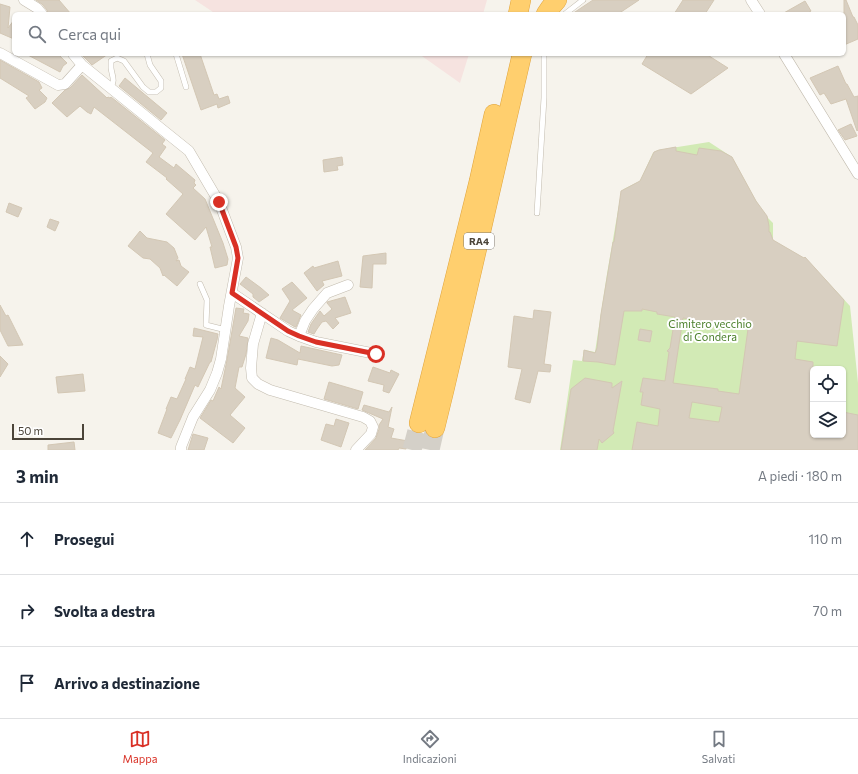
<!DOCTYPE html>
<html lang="it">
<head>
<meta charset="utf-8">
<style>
  body { margin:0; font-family:Commissioner,sans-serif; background:#f6f6f7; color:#1f2937 }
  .controls { position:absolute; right:12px; bottom:12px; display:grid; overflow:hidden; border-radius:6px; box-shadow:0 1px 3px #0004 }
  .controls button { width:36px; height:36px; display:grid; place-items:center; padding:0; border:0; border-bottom:1px solid #e0e1e3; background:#fff; color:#1f2937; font:20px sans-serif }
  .scale { position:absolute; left:12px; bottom:10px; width:72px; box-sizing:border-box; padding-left:4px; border:2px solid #4b4439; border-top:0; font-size:11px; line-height:14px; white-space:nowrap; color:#4b4439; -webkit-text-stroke:3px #fff; paint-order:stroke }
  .stop { position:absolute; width:12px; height:12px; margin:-9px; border:3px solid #d93025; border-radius:50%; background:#fff }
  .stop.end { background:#d93025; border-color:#fff; box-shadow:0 1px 4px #0008 }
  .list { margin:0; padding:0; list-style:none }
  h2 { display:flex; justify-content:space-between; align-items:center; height:52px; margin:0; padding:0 16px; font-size:17px }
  h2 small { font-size:13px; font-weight:400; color:#747a83 }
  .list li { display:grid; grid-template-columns:26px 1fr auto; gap:12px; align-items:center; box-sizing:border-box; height:72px; padding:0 16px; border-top:1px solid #e0e1e3 }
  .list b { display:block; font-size:15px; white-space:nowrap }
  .list em { font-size:13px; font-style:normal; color:#747a83 }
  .icon { flex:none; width:22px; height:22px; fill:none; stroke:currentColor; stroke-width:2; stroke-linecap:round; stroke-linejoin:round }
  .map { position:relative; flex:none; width:858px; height:450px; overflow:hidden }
  .search { position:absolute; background:#fff; box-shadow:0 1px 3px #0004; left:12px; right:12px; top:12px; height:44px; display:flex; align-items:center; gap:10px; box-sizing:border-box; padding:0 14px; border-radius:6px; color:#747a83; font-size:15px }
  .sheet { height:268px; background:#fff }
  nav { display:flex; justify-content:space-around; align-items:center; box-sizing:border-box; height:56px; border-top:1px solid #e0e1e3; background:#fff; font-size:11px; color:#747a83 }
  nav a { display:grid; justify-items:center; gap:2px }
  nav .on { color:#d93025 }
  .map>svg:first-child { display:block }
</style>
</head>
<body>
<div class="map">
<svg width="858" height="450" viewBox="0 0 858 450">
  <rect width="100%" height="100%" fill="#f6f3ec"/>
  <!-- medical -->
  <path fill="#f6e3e0" d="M195,0H487L483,14H362L360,13L355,14H216Z
    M419,54H469L460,83Z"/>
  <!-- green -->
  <path fill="#d2eab5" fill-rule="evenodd" d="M709,142L732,157L756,201L768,218L773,223V240L807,260L850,306L858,383V450H560L573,360L582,361L584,350L595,352L607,274L621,193L624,189L640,181L653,153L656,151L659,150ZM813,369H843V435H813Z"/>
  <!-- building -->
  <path fill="#d8cfc1" stroke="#d3c7b4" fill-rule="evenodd" d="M36,0H59L71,14H48L47,10L42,4Z
    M593,0H639L618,14H572Z
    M683,0H714L705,14H674Z
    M844,0H846L853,17H854L858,25V39L844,45Z
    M805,1L811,11L806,14H782Z
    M0,4L10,7L8,28L14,20V39L0,33Z
    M26,54H58L67,63L63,66L60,72Z
    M81,54H108L92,65Z
    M182,54H200L214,95L217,94L219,99L228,96L230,103L218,108L217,104L201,110Z
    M648,54H706L728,68L691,94L642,64Z
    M0,60L39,82L42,88L39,90L47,98L45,102L35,109L26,98L29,96L0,78Z
    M838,66L846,84H847L854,97L858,96V130L857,131L846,99L831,104L824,93L820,95L810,78Z
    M82,75L107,98L108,97L110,98L111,97L165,140L162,144L166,147L159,157L174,168L176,164L195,180L194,183L196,185L193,188L205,199L223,243L228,259L227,265L215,268L210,247H212L206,227L195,240L166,214L183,194L166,179L167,178L146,162L153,153L94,107L91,114L87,112L80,106L67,117L52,103L65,90L70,88Z
    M125,78L167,113L161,120L119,86Z
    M851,124L857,136L845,140L838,130Z
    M676,147V151L697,155L699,148L721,151L732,157L756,201L767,216L769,226V232H770L773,240L804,258L805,257L844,300L837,346L797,341L795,359L813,362V435H843V412L858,415V450H632L637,422L658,426L660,409L641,405L643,392H640L643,378L665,381L669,352L667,351L670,348L675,317L657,314V312L642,309V311H624L615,365L598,362L583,361L584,350L595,353L597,348L601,314L613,242H614L621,191L640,181L654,152L659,150ZM683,318L706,322L721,323L720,325L748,329L739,394L718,391V389L673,383ZM692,402L722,407L719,422L689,418Z
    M342,157L343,165L337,166L338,170L324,172L323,160Z
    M9,203L22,208L18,217L6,212Z
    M50,219L59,222L55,231L47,227Z
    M140,231L147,238L167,242L174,248L178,258L176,261L179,260L181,266L189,272L177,286L164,275L163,276L160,268L150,259L143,258L128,246Z
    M386,253V264H373L372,288L360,287L363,256Z
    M338,261L342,276L322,281L324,285L317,291L304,273L313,266L314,268Z
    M246,277L261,288L269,295L259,302L253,297V294L240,284Z
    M292,282L307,298L292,310L301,315L296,327H295L280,318L290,301L282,289Z
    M345,297L351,313L335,318L339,323L333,329L326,321L322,322L317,329L314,334L308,332L311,324L320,311L324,316L332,309L327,303V302Z
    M0,305L6,316L8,315L23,345L8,346L0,330Z
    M236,308L244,309L243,313L249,314L248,321L239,336L248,338V340L246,354L242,367H239L235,388L245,397L230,415L245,428L233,443L200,418L211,400L213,401L219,387L221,389L227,360Z
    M534,310L551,312L544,364L551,365L550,372L538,371L530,403L515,399L522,369L508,367L514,316L533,319Z
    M194,328L218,334L217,340L211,362H210L198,387L195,385L180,420L171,438L158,433L167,409H166L171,397L177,399L186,379H185L190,367L195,369L203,337L193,336Z
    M640,329L652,331L650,342L638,340Z
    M271,338L278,340L300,353L301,346L342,355L339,365L332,366L298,359L297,365L266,358Z
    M0,356L8,364L0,377Z
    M373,367L390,373L391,370L399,374L389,393L383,391L384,385L368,381Z
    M83,374L85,391L58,393L56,377Z
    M585,378L612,383V388L622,381L613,431L614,433L602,443L599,439L597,450H561L571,389Z
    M329,382L363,392L358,409L324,399Z
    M364,405L389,412L392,407L388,427L394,429L391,438L408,441L406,449L399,448L398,450H365L376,438L379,429V425L383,419L362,410Z
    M336,419L349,423L341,447L321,440L326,424L334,426Z
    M193,434L208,438L204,450H188Z
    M74,442L75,450H48V445Z"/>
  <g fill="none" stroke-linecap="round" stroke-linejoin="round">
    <!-- motorway-tunnel -->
    <path stroke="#d4d0c8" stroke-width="19" stroke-dasharray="19 10" stroke-linecap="butt" d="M412,450L419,423
      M430,450L435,428"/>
    <defs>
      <path id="service" d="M565,14L583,0
        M176,54L186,87
        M110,88C116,81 112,76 111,68C111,66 111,63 111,61L117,58L124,61L143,87L149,92H156L161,88V81L150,65L147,54
        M537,213L544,98V54
        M200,284L207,300L206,325L226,330"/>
      <path id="minor" d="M24,0L37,8L42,14
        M751,0L760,14
        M0,53L58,85L65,84L82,65
        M73,54L82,65L189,151L219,202L236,247L238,258L229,306L221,359L217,373L210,390L193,417L181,447V450
        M784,54L858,174
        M232,293L288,331L299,336L316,342L376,354
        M262,313L253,344L251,368L252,378L258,384L270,390L363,417L370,421L373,427L371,434L356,450
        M299,336L305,321L313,309L327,293L348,285"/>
      <path id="motorway" d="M518,14L521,0
        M546,14L550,8L557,0
        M419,423L479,181L494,114
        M435,428L445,387L522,54"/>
    </defs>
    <!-- service casing -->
    <use href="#service" stroke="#c2bbae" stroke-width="6"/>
    <!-- minor casing -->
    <use href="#minor" stroke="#c2bbae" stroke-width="11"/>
    <!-- motorway casing -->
    <use href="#motorway" stroke="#e0a43c" stroke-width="20"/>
    <!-- service -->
    <use href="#service" stroke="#fff" stroke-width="5"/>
    <!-- minor -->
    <use href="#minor" stroke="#fff" stroke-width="10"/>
    <!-- motorway -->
    <use href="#motorway" stroke="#ffcf6e" stroke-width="19"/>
  </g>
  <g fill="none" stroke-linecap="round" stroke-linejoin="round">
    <!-- route -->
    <path stroke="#d93025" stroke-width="5" d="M219,202L236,247L238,258L232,293L288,331L299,336L316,342L376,354"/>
  </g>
  <g text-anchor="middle" stroke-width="4" stroke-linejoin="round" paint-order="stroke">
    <!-- shield labels -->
    <rect fill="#fff" stroke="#817c74" stroke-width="1" x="464" y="233" width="30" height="16" rx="3"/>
    <g font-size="10" font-weight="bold" fill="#4b4439">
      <text x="479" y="245">RA4</text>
    </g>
    <!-- park labels -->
    <g font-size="11" fill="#4a7f2a" stroke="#fff">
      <text x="710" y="328">Cimitero vecchio<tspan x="710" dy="13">di Condera</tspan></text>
    </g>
  </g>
</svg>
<div class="controls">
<button><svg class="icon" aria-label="locate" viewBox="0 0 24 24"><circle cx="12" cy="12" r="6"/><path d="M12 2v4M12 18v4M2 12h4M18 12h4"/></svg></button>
<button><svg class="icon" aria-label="layers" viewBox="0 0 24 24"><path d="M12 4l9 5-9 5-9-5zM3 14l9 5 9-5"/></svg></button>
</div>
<div class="scale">50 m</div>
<div class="stop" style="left:376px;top:354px"></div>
<div class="stop end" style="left:219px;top:202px"></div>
<div class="search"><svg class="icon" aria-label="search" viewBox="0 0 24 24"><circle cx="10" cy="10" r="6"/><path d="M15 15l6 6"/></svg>Cerca qui</div>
</div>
<section class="sheet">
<h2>3 min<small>A piedi · 180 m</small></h2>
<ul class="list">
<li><svg class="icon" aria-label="ahead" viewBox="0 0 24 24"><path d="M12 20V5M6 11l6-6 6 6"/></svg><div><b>Prosegui</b></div><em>110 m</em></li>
<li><svg class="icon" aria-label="right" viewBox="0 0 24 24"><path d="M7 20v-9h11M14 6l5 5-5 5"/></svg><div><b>Svolta a destra</b></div><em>70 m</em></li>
<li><svg class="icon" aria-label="arrive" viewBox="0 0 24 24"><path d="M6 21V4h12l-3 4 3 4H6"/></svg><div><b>Arrivo a destinazione</b></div></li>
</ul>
</section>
<nav>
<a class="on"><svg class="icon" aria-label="map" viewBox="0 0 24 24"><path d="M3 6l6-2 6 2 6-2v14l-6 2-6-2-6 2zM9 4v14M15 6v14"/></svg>Mappa</a>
<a><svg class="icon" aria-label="directions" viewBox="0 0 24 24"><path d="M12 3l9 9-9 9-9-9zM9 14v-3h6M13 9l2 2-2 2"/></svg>Indicazioni</a>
<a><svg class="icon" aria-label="saved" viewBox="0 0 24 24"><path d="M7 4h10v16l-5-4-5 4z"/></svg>Salvati</a>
</nav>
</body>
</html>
